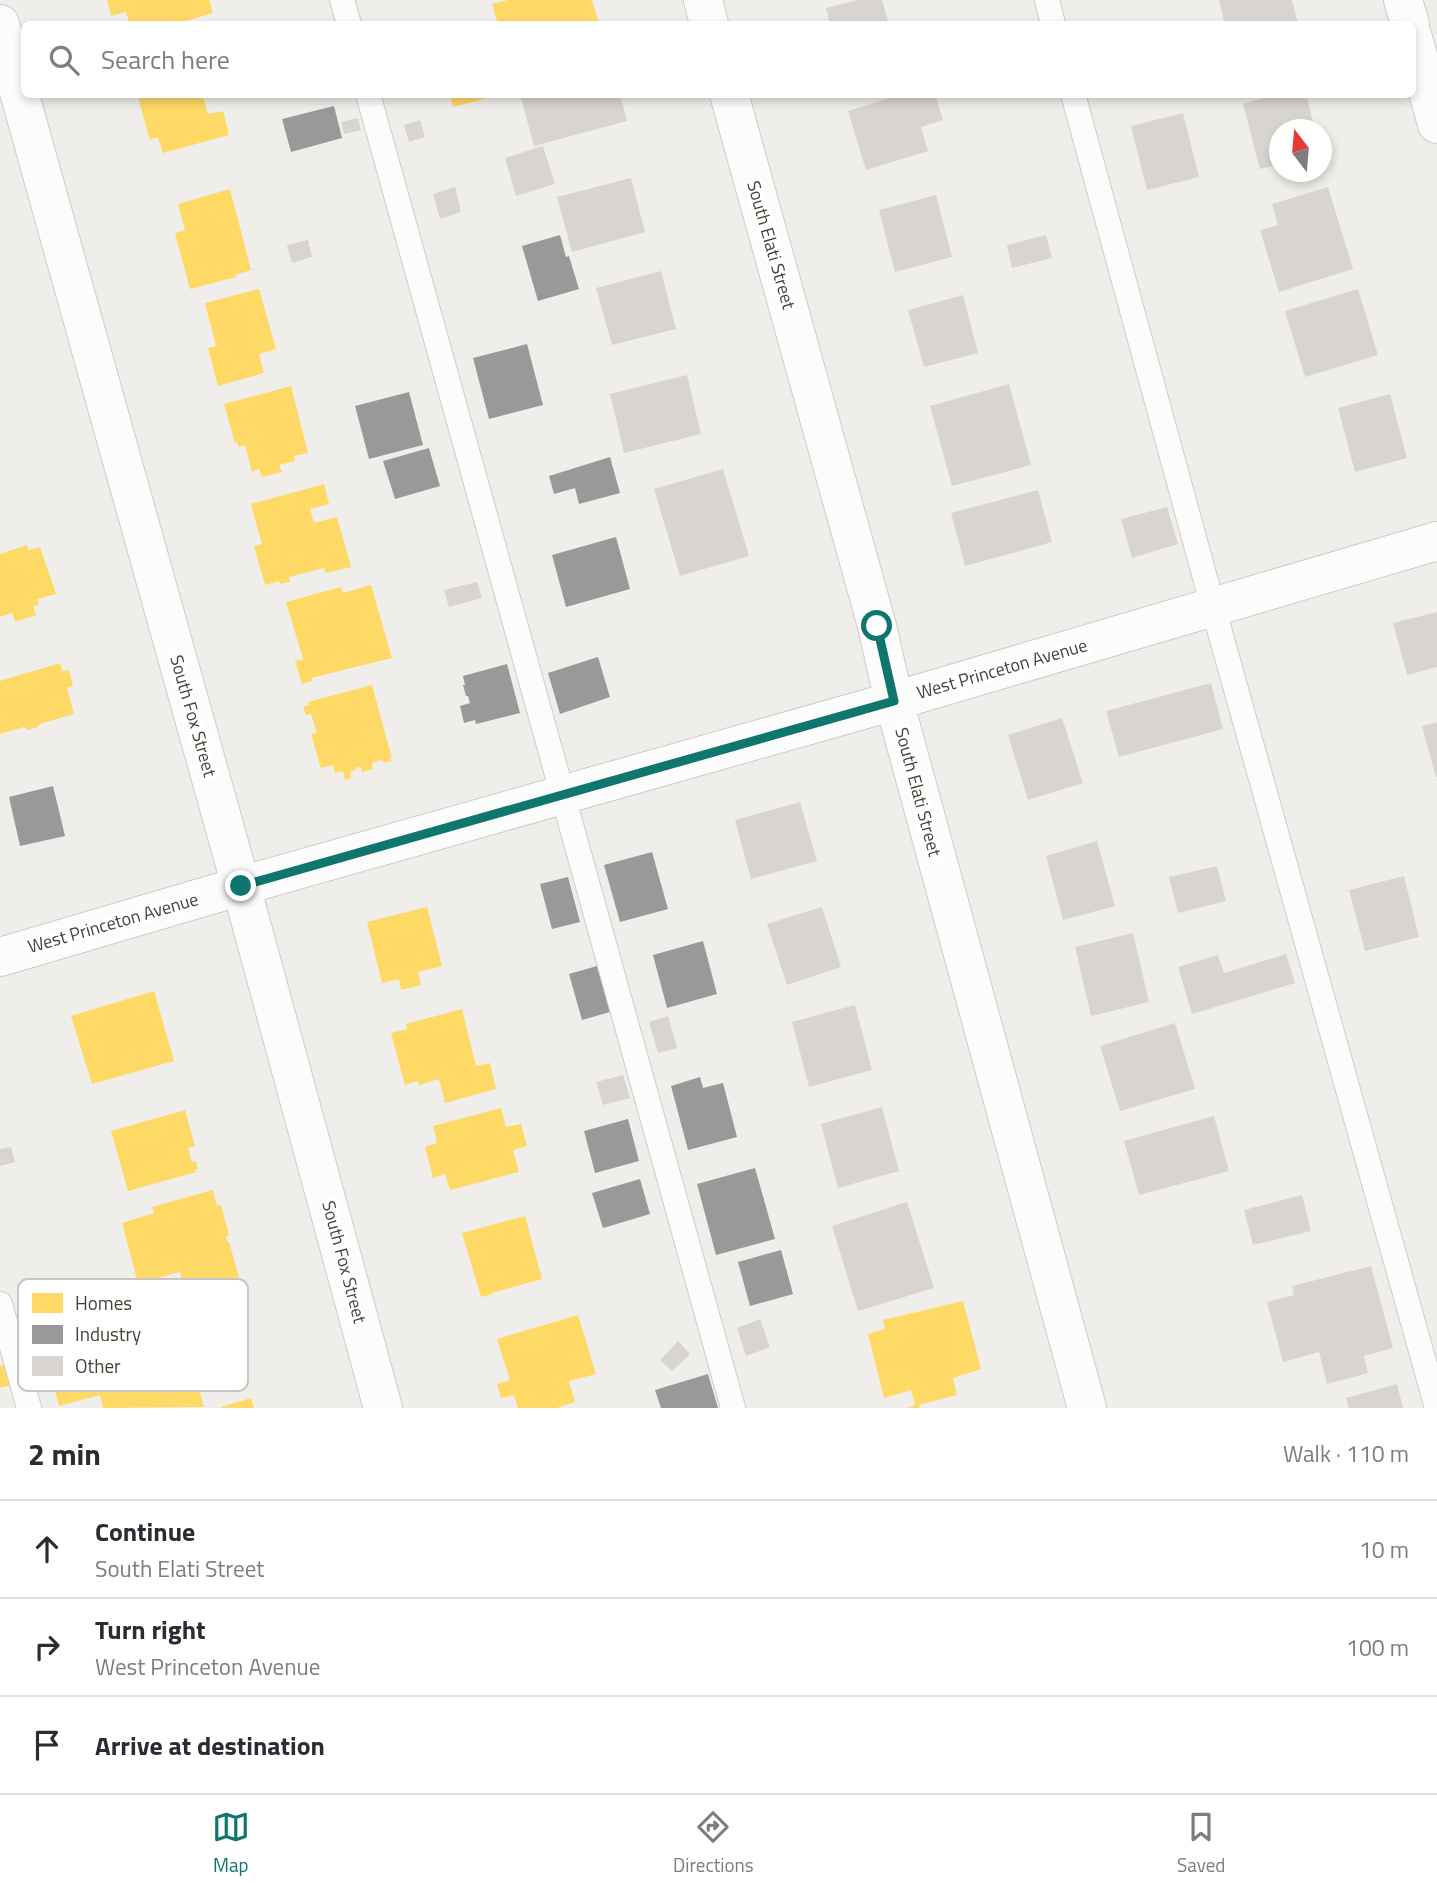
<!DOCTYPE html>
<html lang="en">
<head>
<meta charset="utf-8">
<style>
  body { margin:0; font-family:"Titillium Web",sans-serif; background:#f7f7f7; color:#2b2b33 }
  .compass { position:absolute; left:1269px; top:119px; width:63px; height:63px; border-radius:50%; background:#fff; box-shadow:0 4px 10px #0003; rotate:344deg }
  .stop { position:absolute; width:21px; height:21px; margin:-16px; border:5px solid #0f766e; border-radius:50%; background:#fff }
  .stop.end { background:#0f766e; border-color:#fff; box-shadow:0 2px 7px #0008 }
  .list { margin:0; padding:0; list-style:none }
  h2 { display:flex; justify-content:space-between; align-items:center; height:91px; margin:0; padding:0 28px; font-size:30px }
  h2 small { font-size:23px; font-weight:400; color:#7c7c81 }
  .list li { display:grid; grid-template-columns:46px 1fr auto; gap:21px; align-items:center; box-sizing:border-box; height:98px; padding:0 28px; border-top:2px solid #e1e1e2 }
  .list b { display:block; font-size:26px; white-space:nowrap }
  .list p { margin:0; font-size:23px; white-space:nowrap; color:#7c7c81 }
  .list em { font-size:23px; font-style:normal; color:#7c7c81 }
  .icon { flex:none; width:38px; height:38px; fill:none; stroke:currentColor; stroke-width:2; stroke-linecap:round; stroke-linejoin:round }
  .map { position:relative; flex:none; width:1437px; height:1408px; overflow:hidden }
  .search { position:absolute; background:#fff; box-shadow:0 4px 10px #0003; left:21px; right:21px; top:21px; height:77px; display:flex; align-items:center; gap:18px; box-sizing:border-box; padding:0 24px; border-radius:10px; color:#7c7c81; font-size:26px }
  .sheet { height:385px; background:#fff }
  nav { display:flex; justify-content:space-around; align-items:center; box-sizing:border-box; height:98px; border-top:2px solid #e1e1e2; background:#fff; font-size:19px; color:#7c7c81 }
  nav a { display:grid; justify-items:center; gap:4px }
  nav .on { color:#0f766e }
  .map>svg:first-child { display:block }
</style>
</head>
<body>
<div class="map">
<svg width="1437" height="1408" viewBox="0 0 1437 1408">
  <rect width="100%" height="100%" fill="#f0eeea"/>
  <!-- homes -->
  <path fill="#ffd966" d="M107,0H209L213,13L175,24H130L126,12L111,16Z
    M508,0H592L599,24H498L492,4Z
    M137,94H202L208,114L223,111L229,135L163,153L158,137L150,140Z
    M450,94H498L499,95L453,107Z
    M230,189L251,270L235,275L236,277L190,289L175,233L185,230L178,204Z
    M259,289L276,349L259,354L264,373L218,386L208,348L216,346L205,303Z
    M291,386L308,453L294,456L295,461L279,465L282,472L262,477L259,469L252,472L245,445L239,447L237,442L235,443L224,404Z
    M324,484L329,504L310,509L314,523L337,517L351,567L326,573L324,568L289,577L290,582L280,584L279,581L265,585L254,546L262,544L251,504Z
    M27,545L28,550L40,547L56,594L37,599L39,605L33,606L36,615L15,622L12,613L0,617V554Z
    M371,585L392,658L311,678L312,681L302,684L295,661L303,659L286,602L341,587L343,593Z
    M60,663L62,671L69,670L73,686L67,688L74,714L40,724L38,727L28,730L24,727L0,734V681Z
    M372,685L392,759L390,758L391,761L384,763L382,760L372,763L373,769L362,772L360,766L355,768L356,770L350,772L351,778L345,780L343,771L335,773L333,765L321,768L311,734L317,733L311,714L306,715L303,707L309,705L308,702Z
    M427,907L442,966L418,972L421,985L401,990L399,979L382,983L367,922Z
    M154,991L174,1061L92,1084L71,1016Z
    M462,1009L476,1066L490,1063L496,1089L445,1103L439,1079L419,1085L418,1081L405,1085L391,1033L407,1029L406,1024Z
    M501,1108L506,1127L521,1124L527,1146L513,1150L519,1172L450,1190L445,1174L433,1178L425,1147L437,1143L433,1126Z
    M185,1110L195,1146L188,1148L192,1162L196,1161L198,1169L195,1170L196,1172L128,1191L111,1131Z
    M213,1190L217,1206L221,1205L229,1235L226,1236L227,1242H229L239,1277L185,1291L180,1272L138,1283L122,1223L154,1213L152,1207Z
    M525,1216L542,1279L492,1293L493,1294L481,1297L462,1233Z
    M963,1301L981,1369L953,1378L957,1395L919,1405L920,1408H908L915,1405L911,1390L884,1398L868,1334L885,1329L883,1320Z
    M578,1315L596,1374L569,1381L575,1402L557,1408H518L514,1395L501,1398L497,1384L510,1380L497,1339Z
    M155,1319L160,1335L176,1330L188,1372L194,1370L204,1407L103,1408L100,1395L59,1406L43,1348L102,1333L106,1349L122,1345L139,1340L135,1324Z
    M6,1364L12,1385L0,1388V1366Z
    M251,1398L254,1408H221V1407Z"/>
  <!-- industry -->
  <path fill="#999" d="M334,106L342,138L291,152L282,119Z
    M560,235L566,257L569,256L579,289L538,301L522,246Z
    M527,344L543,405L489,419L473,358Z
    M409,392L423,445L369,459L355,406Z
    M429,448L440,486L395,499L383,461Z
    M610,457L620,493L579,504L575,488L554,494L549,476Z
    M616,537L630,589L566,607L552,555Z
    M598,657L610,697L560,714L548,673Z
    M507,664L520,713L476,724L475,720L464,723L460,706L470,703L468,696H466L463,685H465L463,676Z
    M53,786L65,836L20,846L9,797Z
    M652,852L668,909L620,922L604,865Z
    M568,877L580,922L552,929L540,884Z
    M703,941L717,994L667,1008L653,955Z
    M597,966L610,1012L582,1020L569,974Z
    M700,1077L703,1088L723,1083L737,1137L688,1150L671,1086Z
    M628,1119L639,1161L595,1173L584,1131Z
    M755,1168L775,1239L716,1255L697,1184Z
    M640,1179L650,1214L603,1228L592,1193Z
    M781,1250L793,1294L750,1306L738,1262Z
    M708,1374L718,1408H661L655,1390Z"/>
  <!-- building -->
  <path fill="#d8d5d1" d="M858,0H882L889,24H830L826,8Z
    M1219,0H1292L1298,24H1216L1224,21Z
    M520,94H620L627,121L534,146Z
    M902,94H935L943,120L921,127L928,151L866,170L848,111Z
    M1278,94H1306L1315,130H1280V164L1260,169L1243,104Z
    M1183,113L1199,177L1147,190L1131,126Z
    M358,118L361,130L344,134L341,122Z
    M420,120L425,137L409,142L404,125Z
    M543,146L555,184L516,196L505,158Z
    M631,178L645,232L572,252L557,197Z
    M455,187L461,212L440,219L433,194Z
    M1328,187L1353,269L1279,292L1260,230L1278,225L1272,204Z
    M936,195L952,257L895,272L879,210Z
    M1046,235L1052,258L1012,268L1007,245Z
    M308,240L312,257L292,263L287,245Z
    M661,271L676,329L612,345L596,288Z
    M1358,289L1378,355L1305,377L1285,311Z
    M963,295L978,353L924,367L908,310Z
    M687,375L701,434L624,453L610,394Z
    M1009,384L1031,465L952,486L930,406Z
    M1390,394L1407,458L1355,472L1338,408Z
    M723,469L749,556L680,576L654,489Z
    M1038,490L1052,542L965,566L951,513Z
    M1167,507L1178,544L1132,558L1121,519Z
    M477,582L482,598L449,607L444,590Z
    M1437,612V667L1407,675L1393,623Z
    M1211,683L1223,729L1119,757L1106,711Z
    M1062,718L1083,783L1028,800L1008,735Z
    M1437,722V777H1436L1422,726Z
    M800,802L817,861L751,879L735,820Z
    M1097,841L1115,906L1063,920L1046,856Z
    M1217,866L1226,901L1178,913L1169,877Z
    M1404,876L1419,937L1365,951L1349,890Z
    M822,907L841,967L787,985L767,924Z
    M1133,933L1149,1002L1091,1016L1075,947Z
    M1286,954L1295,983L1192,1014L1178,967L1218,955L1224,973Z
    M855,1005L872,1070L809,1087L792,1022Z
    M668,1016L677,1048L658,1053L649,1022Z
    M1175,1023L1195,1089L1120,1111L1100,1046Z
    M623,1075L630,1098L603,1105L596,1082Z
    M882,1107L899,1171L838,1188L821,1124Z
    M1214,1116L1229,1171L1139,1195L1124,1141Z
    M11,1147L15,1162L0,1166V1149Z
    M1302,1195L1311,1231L1253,1245L1244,1210Z
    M907,1202L934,1288L858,1311L832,1226Z
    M1371,1266L1393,1348L1364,1356L1368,1373L1327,1384L1319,1352L1283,1362L1267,1302L1294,1295L1292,1286Z
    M760,1319L770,1347L746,1356L737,1328Z
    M678,1341L690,1354L672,1371L660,1360Z
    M1397,1384L1403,1408H1349L1346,1398Z"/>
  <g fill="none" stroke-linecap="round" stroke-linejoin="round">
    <defs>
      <path id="service" d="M342,0L349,24
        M1047,0L1053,24
        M368,94L733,1408
        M1073,94L1213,607L1437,1408
        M0,1304L29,1408"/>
      <path id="minor" d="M703,0L709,24
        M1403,0L1410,24
        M0,24L241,886L383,1408
        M1412,35L1437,124
        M729,94L877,626L894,701L1087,1408
        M0,957L241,886L894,701L1437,541"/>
    </defs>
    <!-- service casing -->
    <use href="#service" stroke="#ceccc7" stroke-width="26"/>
    <!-- minor casing -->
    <use href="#minor" stroke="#ceccc7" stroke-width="40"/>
    <!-- service -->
    <use href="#service" stroke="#fdfcfc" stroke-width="24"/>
    <!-- minor -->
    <use href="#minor" stroke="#fdfcfc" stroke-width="38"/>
  </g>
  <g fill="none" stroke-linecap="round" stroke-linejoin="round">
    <!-- route -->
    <path stroke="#0f766e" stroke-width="9" d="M241,886L894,701L877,626"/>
  </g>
  <g text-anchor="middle" stroke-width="7" stroke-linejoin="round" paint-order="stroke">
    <!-- street labels -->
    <g font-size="18" fill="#463f36" stroke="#fff">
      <text transform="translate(771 245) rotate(74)" y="6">South Elati Street</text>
      <text transform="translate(1002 669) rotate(-16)" y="6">West Princeton Avenue</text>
      <text transform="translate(193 716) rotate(74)" y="6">South Fox Street</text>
      <text transform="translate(918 792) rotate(75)" y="6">South Elati Street</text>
      <text transform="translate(113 923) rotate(-16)" y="6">West Princeton Avenue</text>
      <text transform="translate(344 1262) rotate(75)" y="6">South Fox Street</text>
    </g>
  </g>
  <!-- legend -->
  <rect x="18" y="1279" width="230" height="112" rx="10" fill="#fff" stroke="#c8c5c3" stroke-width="2"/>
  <rect x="32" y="1293" width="31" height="20" fill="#ffd966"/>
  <rect x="32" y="1325" width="31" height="19" fill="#999"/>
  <rect x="32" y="1356" width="31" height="20" fill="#d8d5d1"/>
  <g font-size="19" fill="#463f36">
    <text x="75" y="1310">Homes</text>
    <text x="75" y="1341">Industry</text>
    <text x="75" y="1373">Other</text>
  </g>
</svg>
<svg class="compass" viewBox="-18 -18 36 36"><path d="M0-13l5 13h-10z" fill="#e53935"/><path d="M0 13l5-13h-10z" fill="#7c7c81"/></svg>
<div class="stop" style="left:877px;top:626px"></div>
<div class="stop end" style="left:241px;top:886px"></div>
<div class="search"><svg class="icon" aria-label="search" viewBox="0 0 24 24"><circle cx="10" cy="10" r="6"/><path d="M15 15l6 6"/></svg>Search here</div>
</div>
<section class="sheet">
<h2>2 min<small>Walk · 110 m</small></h2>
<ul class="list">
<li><svg class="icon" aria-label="ahead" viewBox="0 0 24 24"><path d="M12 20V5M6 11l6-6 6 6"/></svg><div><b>Continue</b><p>South Elati Street</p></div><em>10 m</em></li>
<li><svg class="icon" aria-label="right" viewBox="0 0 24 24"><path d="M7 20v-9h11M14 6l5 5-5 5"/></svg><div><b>Turn right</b><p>West Princeton Avenue</p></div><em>100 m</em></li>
<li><svg class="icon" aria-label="arrive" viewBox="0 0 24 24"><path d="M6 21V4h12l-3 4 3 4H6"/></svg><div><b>Arrive at destination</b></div></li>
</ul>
</section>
<nav>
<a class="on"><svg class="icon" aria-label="map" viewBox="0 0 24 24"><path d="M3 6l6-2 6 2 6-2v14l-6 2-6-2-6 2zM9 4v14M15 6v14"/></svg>Map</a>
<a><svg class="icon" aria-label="directions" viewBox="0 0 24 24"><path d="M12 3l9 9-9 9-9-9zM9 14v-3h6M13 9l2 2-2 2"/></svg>Directions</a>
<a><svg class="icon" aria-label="saved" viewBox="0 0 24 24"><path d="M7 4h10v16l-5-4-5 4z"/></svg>Saved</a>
</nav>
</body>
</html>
